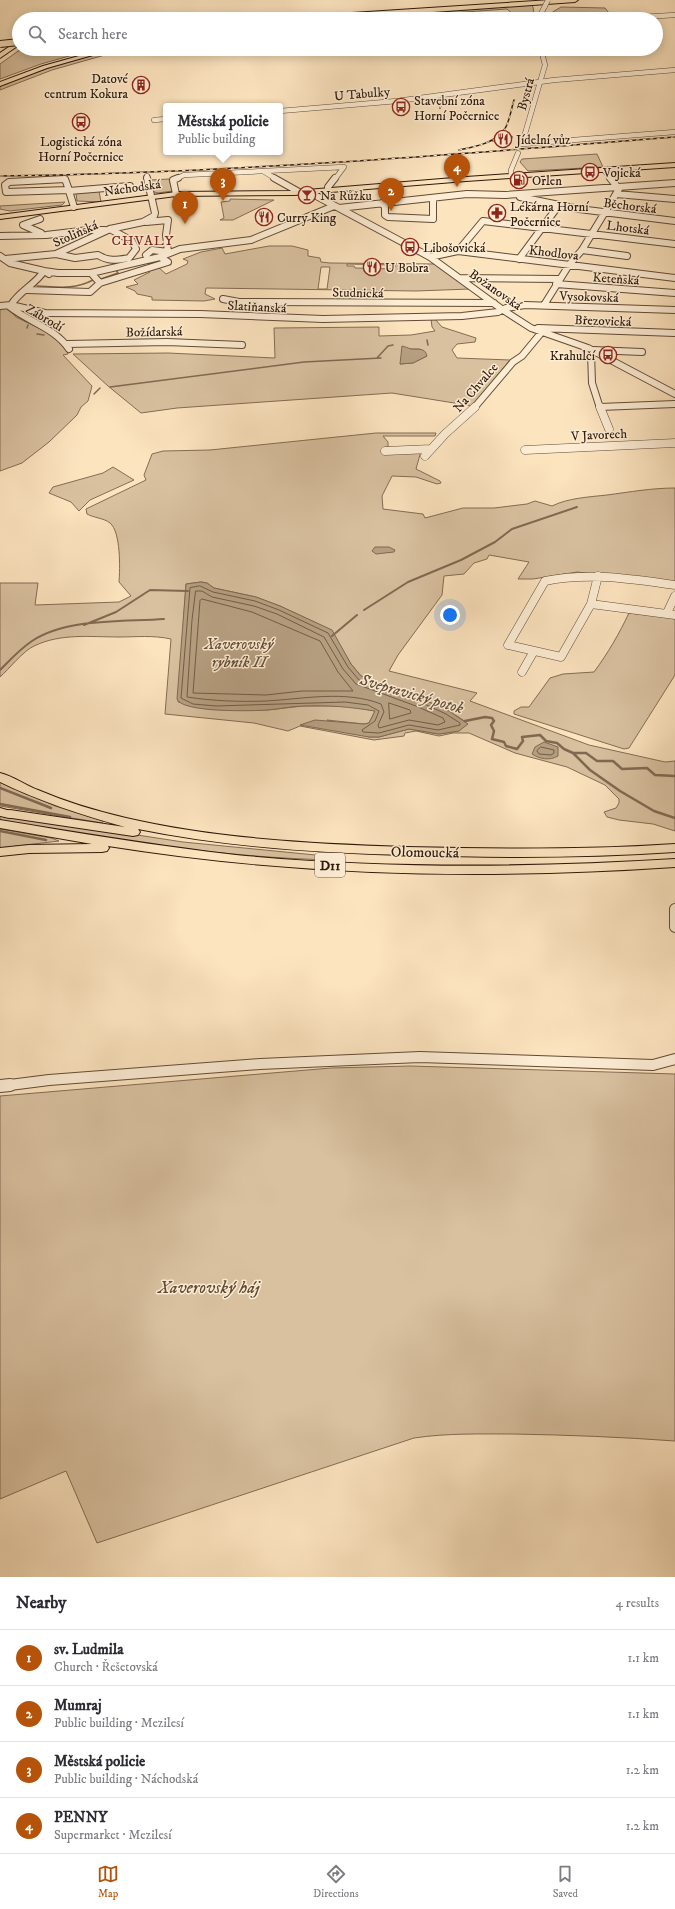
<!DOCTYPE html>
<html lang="en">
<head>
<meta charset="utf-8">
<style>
  body { margin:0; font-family:"IM FELL DW Pica",serif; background:#f2f2f3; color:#2b2b33 }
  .you { position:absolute; left:450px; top:615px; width:14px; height:14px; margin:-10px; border:3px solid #fff; border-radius:50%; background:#1a73e8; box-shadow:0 0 0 6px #1a73e833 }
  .badge { display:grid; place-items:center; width:26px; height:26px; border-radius:50%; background:#b45309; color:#fff; font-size:13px; font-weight:700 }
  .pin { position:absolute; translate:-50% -33px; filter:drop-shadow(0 1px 2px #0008) }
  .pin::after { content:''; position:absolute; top:21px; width:14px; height:12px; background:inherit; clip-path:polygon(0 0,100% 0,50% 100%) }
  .popup { position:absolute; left:163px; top:103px; width:120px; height:52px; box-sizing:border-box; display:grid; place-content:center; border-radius:4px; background:#fff; filter:drop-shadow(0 1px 3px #0005); font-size:13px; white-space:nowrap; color:#7c7c81 }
  .popup b { font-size:15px; color:#2b2b33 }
  .popup::after { content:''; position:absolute; left:50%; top:100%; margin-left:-8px; border:8px solid transparent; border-top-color:#fff }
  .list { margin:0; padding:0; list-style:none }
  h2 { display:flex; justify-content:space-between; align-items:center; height:52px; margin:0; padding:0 16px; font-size:17px }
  h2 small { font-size:13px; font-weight:400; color:#7c7c81 }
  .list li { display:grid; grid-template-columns:26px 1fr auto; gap:12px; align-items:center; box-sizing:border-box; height:56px; padding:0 16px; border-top:1px solid #e1e1e2 }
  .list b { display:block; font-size:15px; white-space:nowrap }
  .list p { margin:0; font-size:13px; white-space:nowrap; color:#7c7c81 }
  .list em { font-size:13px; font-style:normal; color:#7c7c81 }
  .icon { flex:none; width:22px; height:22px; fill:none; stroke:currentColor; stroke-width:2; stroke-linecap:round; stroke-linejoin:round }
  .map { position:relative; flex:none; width:675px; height:1577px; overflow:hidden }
  .search { position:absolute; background:#fff; box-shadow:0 2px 10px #0003; left:12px; right:12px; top:12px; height:44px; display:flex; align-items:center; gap:10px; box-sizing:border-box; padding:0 14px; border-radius:22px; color:#7c7c81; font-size:15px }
  .sheet { height:276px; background:#fff }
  nav { display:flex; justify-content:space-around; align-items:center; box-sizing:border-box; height:56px; border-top:1px solid #e1e1e2; background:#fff; font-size:11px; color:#7c7c81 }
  nav a { display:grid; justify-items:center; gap:2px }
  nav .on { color:#b45309 }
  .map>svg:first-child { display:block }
</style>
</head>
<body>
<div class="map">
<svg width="675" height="1577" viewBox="0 0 675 1577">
  <rect width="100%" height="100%" fill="#fce4bf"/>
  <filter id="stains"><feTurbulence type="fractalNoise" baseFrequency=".005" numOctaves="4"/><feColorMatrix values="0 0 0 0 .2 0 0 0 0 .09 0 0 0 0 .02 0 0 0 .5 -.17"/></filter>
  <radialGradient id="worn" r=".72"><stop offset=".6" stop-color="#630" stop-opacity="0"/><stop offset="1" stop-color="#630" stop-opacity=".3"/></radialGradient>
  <!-- green -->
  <path fill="#d9c1a0" stroke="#846c54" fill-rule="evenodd" d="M531,5L533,7L534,13L531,19H519L507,9L367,19H339Z
    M561,7L605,8L612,17L580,19L543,18Z
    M21,49H94L41,64L0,79V64Z
    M117,49H126L52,70L0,90V86C38,70 77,59 117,49Z
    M597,154L603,167L528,171L520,162L522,159Z
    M169,179L172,191L158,193L151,191L150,180Z
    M99,191L101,202L77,201L76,193Z
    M230,199L274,200L233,220H220L224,218L221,202L230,201Z
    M65,202L62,205L10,211L0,209V206Z
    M269,246H292L308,250V256L320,258L321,262L330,263L435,264L470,289L416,291L206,288L205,294L215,299L204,301L152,300V297L137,294L135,291L126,287L138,284L134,280L150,272L146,270L158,267L166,274L187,264L188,261L183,259L201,252L222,248L225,254ZM347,264L395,265V267L392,269L355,268L354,266H347ZM321,267H330L327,289H318Z
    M0,307L7,308L16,317L57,337L65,345L68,354L63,355L92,386L88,401L81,407L77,415L49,442L22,463L0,471Z
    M431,319H435L442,327L476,338L475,342L457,344L452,350L457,358L510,360L473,406L392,393L177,408L141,413L108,386L73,354L168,353L275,358L274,328L379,327V336L411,335L435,331L432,327ZM409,349H420L427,356L413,363L400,364Z
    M376,433H436L435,436H383L388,442V447L421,451L416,469L440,481L441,483L437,484L416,477L392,476L382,496L383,509L423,514L425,518L463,508H494L527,504L535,501L552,506C568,498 589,497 607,495C630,492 652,488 675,488V583L577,572L533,579H518L529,562L489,555L487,559L474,563L464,574L444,576L442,595L398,655L389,671L477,693L470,701L589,745L665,762L675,761V831L653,824L619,820L607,817L604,812L616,808L619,803V799L605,785L567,767L515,753L469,733H453L439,736L416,731L405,733L404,736L374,740L300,726L288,731L254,723L165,714L171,639C153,635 136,637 119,637C90,637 61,633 34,646C23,651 9,669 0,677V583H38L35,605L119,602L131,596L119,582C120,569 121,532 110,523C104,518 94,518 87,514L86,509L146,480L144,475L152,454L163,451L210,450ZM201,582L207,583L214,588L256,597L280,606L331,630L351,664L361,676L420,698L449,711L466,722L459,731L439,734L409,729L379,737H369L327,720L364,724L369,723L375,711L346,706H303L267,710L208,709L178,702L186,584Z
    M113,467L134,480L90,500L79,511L71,502L49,493L53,487L103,473Z
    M629,613L675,618V675L629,748L624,749L514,714V711L521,707H529L550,678L563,674L594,672C608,653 619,634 629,613Z
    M0,782L55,806L103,821L102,823L0,806Z
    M0,814L183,842L336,857L335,860C222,858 111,839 0,821Z
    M0,829L51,838L59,841L0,848Z
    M410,1066L675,1074V1441C621,1437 568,1435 514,1434C480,1434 448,1433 414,1438L97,1543L66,1471L0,1499V1096L331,1068Z"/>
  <!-- water -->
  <path fill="#b69f81" stroke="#806951" d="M402,346C406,347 408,348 411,349C418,350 425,347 427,356L413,363L400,364Z
    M375,547H389L395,550L394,552L376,554L372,551Z
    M201,582L207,583L214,588L256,597L280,606L332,630L351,664L361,676L420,698L449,711L468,724L459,731L439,734L409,729L379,737H369L300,725L315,720L364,724L369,723L375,711C351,707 328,705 304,706C292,706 280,709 268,710C253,711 182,713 177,699L186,584Z
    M544,742L558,747V756C549,761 540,759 532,754L535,747Z"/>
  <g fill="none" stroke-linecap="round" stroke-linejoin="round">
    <!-- shore -->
    <path stroke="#725c45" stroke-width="1" d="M200,586L213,592L255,601L279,610L328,633L348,667L359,680L418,701L446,714L460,723V725L438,730L409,725L379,733L363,732L362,730L375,721L379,711L368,705L345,702L216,706L193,704L181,698L190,588Z
      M196,591H202L212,597L254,606L277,614L324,637L343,669L356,684L416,706L443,718L445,722L438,725L409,720L379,728L378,725L384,712L381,704C345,690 303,699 266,701C240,702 213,701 187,697L192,620Z
      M202,599L252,612L320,641L338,672L353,691H302L266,695L193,693L200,601Z
      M389,703L410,710L411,713L390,719Z
      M541,747L554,750V753L551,755L539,754L537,751Z"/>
    <!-- stream-far2 -->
    <path stroke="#806951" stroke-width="1.5" d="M101,279L118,273L116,270
      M37,286C58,287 74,290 93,280
      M27,328L28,325
      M37,334L44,335
      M427,340L428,345
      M377,358L388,346L393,345
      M110,387L304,362L381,358
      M94,394L100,388"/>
    <!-- stream-far1 -->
    <path stroke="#806951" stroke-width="2" d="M364,610L408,582L461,560L495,542L512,529L577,507
      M84,625L116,612L150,590L188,591
      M332,636L357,615
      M0,670C10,660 20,649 32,641C67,618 123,622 164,619"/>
    <!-- stream -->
    <path stroke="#806951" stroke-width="2.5" d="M465,721L485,717L492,718L494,721L491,725L494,731L492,739L504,742L506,746L517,749L523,741L522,737L540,735L546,741L557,743L564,749L573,753H586L597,761H613L622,769L647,768L655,775L675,776
      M573,753L590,770L620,791L654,811L675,818
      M0,788L51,808
      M0,804L70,817
      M0,831L46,840"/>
    <defs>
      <path id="minor-far4" d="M538,19L545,6
        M609,19L675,15
        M541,49L545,65L522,144L675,132
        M280,111L397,101L554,80L675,70
        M154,120L166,119
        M604,170L611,179
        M263,171L276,179
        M147,176V179
        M511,176V170L518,153
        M176,179L184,175L344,167
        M335,179L344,167"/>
      <path id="minor-far3" d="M274,178L299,192
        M65,179L69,190L6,192L5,185L9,182Z
        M328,190V187L335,178
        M309,192L430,257L503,310L531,328L588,348L675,394
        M176,194L173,180L178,178
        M616,194L675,199
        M520,197L579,209L675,221
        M382,203L385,207V215L388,217L433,219V198
        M74,207L69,191L130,186
        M339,208L467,194L505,195L675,183
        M40,219L23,225L41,233
        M146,222L168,220L166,235L168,252L152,250L146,255
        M0,236L46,235L89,230H105
        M582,250L627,256
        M458,251L483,221L675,244
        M56,254L75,258L98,255C109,262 117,260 129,258L136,249L132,241L110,229
        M0,256L10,263L44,271L58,273H91L160,257L180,249L251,240L334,206
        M430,257L458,251L675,278
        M5,259L56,254L110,229L143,222L154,216L155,213L147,178
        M519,259L559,205
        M459,278L559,279
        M100,283L168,262L160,257
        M556,284L675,293
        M27,290L90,292L100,283L91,273
        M223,299L239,302L494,303
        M11,305L10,307C29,322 55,328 69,349
        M11,305C19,291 35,285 44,271L49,274
        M544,305L569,265L582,250L619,189L610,178
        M0,306L11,305L45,313L200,314L323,319L462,316L498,312L506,308L525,305L675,310
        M538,328L675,333
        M67,344L167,342L242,345
        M600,407L675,404
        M474,408L513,362L522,356L541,333
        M600,408L592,383L591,352L593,350L642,352"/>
      <path id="minor-far2" d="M600,407L609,429
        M525,450L675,443
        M385,451L431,449
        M425,456L445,434L475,407
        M598,576L591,604L561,657L508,645L545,581C589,572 631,579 675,585
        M591,604L675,615
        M667,613L675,596
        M522,672L534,651"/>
      <path id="minor-far1" d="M675,909V927
        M2,1086L49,1080L260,1064L420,1057L653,1065L675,1059"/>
      <path id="minor" d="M0,1086L10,1085"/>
      <path id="major" d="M675,163V167L466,181L294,195L176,196L0,219V215L176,192L294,191L466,177Z
        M0,808L14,812L16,814L10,818L0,816Z"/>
      <path id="highway" d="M551,0H578L575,2L335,19H287L290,17Z
        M19,40V45L0,58V53Z
        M104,49H114L47,68L0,86V82L43,66Z
        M0,773C13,776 25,785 38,790C66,802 96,811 126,818C217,839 313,844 407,847C496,849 585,850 675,844V852C586,858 498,858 409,855C318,853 227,847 138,829L140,832L138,835L133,836L5,817L3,814L5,811L10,810L125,827C82,815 41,802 0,782Z
        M0,820C78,833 157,846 236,855C382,869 529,868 675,859V867C485,880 296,876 108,846L109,848L107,851L102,852L29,853L0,856V848L29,845L92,844L0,828Z"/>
    </defs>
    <!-- minor-far4 casing -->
    <use href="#minor-far4" stroke="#624b36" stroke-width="5.5"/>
    <!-- minor-far3 casing -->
    <use href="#minor-far3" stroke="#624b36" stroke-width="8"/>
    <!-- minor-far2 casing -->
    <use href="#minor-far2" stroke="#624b36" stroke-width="9"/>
    <!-- minor-far1 casing -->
    <use href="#minor-far1" stroke="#624b36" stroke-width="12"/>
    <!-- minor casing -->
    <use href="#minor" stroke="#624b36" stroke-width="14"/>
    <!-- major casing -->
    <use href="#major" stroke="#2e1809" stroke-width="2"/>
    <!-- highway casing -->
    <use href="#highway" stroke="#2e1809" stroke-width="2"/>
    <!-- minor-far4 -->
    <use href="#minor-far4" stroke="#fdedd5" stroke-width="4.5"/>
    <!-- minor-far3 -->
    <use href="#minor-far3" stroke="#fdedd5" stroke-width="6"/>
    <!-- minor-far2 -->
    <use href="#minor-far2" stroke="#fdedd5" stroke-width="8"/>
    <!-- minor-far1 -->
    <use href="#minor-far1" stroke="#fdedd5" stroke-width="10"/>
    <!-- minor -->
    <use href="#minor" stroke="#fdedd5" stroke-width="12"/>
    <!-- major -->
    <use href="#major" fill="#fce4bf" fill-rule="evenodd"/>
    <!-- highway -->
    <use href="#highway" fill="#fce4bf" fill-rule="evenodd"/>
    <defs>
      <path id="rail" d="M440,108L443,99
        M493,141L512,137
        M459,150C474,147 495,143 504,130C510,122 511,109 514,100
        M0,176C226,173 450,155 675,137"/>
    </defs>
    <!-- rail casing -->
    <use href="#rail" stroke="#2e1809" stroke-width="1.5"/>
    <!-- rail -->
    <use href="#rail" stroke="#fdedd5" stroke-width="1" stroke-dasharray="3.5" stroke-linecap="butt"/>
    <defs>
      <path id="minor-bridge" d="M545,6L548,0"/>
      <path id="highway-bridge" d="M0,44L19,42"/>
    </defs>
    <!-- minor-bridge casing -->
    <use href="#minor-bridge" stroke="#624b36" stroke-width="5.5" stroke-linecap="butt"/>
    <!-- highway-bridge casing -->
    <use href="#highway-bridge" stroke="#2e1809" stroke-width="8" stroke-linecap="butt"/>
    <!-- minor-bridge -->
    <use href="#minor-bridge" stroke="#fdedd5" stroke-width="4.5"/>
    <!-- highway-bridge -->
    <use href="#highway-bridge" stroke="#fce4bf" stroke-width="6"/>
  </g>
  <!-- icons -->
  <defs>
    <symbol id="building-ring" viewBox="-11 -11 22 22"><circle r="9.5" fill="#fdedd5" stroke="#8f2418" stroke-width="1.5"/><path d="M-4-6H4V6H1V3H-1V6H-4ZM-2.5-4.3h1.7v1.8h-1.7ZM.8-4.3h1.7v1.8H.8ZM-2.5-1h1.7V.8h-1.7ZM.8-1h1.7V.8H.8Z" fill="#8f2418"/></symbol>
    <symbol id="bus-ring" viewBox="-11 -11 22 22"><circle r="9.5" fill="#fdedd5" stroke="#8f2418" stroke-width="1.5"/><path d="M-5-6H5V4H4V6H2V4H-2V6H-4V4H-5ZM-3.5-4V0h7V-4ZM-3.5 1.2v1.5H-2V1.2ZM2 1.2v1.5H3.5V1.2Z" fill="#8f2418"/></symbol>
    <symbol id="restaurant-ring" viewBox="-11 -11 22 22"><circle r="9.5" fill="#fdedd5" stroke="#8f2418" stroke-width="1.5"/><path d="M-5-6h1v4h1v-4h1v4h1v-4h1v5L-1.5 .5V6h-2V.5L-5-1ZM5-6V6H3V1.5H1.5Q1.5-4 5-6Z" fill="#8f2418"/></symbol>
    <symbol id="fuel-ring" viewBox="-11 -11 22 22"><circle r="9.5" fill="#fdedd5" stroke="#8f2418" stroke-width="1.5"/><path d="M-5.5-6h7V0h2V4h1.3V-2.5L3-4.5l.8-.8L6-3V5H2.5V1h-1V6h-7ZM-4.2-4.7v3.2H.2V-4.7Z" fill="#8f2418"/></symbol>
    <symbol id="bar-ring" viewBox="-11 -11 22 22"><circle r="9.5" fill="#fdedd5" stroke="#8f2418" stroke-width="1.5"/><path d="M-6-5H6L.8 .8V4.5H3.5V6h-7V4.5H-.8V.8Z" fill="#8f2418"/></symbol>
    <symbol id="pharmacy-ring" viewBox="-11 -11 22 22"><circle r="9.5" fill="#fdedd5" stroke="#8f2418" stroke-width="1.5"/><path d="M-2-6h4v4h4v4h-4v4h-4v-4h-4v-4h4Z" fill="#8f2418"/></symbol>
  </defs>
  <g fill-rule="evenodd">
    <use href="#building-ring" x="131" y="75" width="20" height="20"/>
    <use href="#bus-ring" x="391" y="97" width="20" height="20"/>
    <use href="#bus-ring" x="71" y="112" width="20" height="20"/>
    <use href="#restaurant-ring" x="493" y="129" width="20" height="20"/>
    <use href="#bus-ring" x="580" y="162" width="20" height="20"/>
    <use href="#fuel-ring" x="509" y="170" width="20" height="20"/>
    <use href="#bar-ring" x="297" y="185" width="20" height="20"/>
    <use href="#pharmacy-ring" x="487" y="203" width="20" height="20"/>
    <use href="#restaurant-ring" x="254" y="207" width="20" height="20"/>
    <use href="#bus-ring" x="400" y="237" width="20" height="20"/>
    <use href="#restaurant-ring" x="362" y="257" width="20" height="20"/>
    <use href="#bus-ring" x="598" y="345" width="20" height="20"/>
  </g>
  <g text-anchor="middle" stroke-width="3" stroke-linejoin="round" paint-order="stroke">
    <!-- far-poi labels -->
    <g font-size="13" fill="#2e1809" stroke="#fdedd5" text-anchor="start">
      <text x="128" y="83" text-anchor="end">Datové<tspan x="128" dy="15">centrum Kokura</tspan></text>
      <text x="414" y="105">Stavební zóna<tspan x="414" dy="15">Horní Počernice</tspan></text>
      <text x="516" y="144">Jídelní vůz</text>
      <text x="81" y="146" text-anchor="middle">Logistická zóna<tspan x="81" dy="15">Horní Počernice</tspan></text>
      <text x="603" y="177">Vojická</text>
      <text x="532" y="185">Orlen</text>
      <text x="320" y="200">Na Růžku</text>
      <text x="510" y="211">Lékárna Horní<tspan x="510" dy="15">Počernice</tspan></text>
      <text x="277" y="222">Curry King</text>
      <text x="423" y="252">Libošovická</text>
      <text x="385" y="272">U Bobra</text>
      <text x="595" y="360" text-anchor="end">Krahulčí</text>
    </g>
    <!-- far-street labels -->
    <g font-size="13" fill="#2e1809" stroke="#fdedd5">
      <text transform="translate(362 93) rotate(-5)" y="5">U Tabulky</text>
      <text transform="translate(525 94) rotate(-74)" y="5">Bystrá</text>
      <text transform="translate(132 187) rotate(-8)" y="5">Náchodská</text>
      <text transform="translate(630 205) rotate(7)" y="5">Běchorská</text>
      <text transform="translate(628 227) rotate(7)" y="5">Lhotská</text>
      <text transform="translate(75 233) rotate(-24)" y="5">Stoliňská</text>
      <text transform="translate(554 252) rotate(7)" y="5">Khodlova</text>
      <text transform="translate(616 278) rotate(4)" y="5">Keteňská</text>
      <text transform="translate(496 289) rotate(35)" y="5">Božanovská</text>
      <text transform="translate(358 292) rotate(1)" y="5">Studnická</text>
      <text transform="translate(589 296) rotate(2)" y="5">Vysokovská</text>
      <text transform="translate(257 306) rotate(3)" y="5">Slatiňanská</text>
      <text transform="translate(45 317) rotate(30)" y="5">Zábrodí</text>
      <text transform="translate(603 320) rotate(2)" y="5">Březovická</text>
      <text transform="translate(154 331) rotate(-1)" y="5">Božídarská</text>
      <text transform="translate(475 387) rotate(-49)" y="5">Na Chvalce</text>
      <text transform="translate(599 434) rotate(-3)" y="5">V Javorech</text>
    </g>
    <!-- far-quarter labels -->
    <g font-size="14" letter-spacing="1" fill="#7a1f14" stroke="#fdedd5">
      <text x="143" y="245">CHVALY</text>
    </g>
    <!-- shield labels -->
    <rect fill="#fdedd5" stroke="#6c5846" stroke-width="1" x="315" y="853" width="30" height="24" rx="3"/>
    <g font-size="14" font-weight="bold" fill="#2e1809">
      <text x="330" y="870">D11</text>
    </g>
    <!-- street labels -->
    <g font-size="15" fill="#2e1809" stroke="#fdedd5">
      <text transform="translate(425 852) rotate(1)" y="5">Olomoucká</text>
    </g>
    <!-- water labels -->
    <g font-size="16" font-style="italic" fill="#644e39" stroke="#fdedd5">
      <text x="239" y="649">Xaverovský<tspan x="239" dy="18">rybník II</tspan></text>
      <text transform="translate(412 693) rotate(16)" y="6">Svépravický potok</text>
    </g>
    <!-- near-park labels -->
    <g font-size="18" font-style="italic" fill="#614b36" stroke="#fdedd5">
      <text x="209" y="1293">Xaverovský háj</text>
    </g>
  </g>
  <rect width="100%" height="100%" filter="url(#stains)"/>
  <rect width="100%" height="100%" fill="url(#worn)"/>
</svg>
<div class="you"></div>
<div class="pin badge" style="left:185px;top:224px">1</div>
<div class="pin badge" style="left:391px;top:211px">2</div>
<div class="pin badge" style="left:223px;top:201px">3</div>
<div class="popup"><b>Městská policie</b>Public building</div>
<div class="pin badge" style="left:457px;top:187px">4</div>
<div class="search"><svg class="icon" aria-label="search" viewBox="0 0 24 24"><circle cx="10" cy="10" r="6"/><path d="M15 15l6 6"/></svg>Search here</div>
</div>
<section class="sheet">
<h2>Nearby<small>4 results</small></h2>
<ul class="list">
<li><span class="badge">1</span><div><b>sv. Ludmila</b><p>Church · Řešetovská</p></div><em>1.1 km</em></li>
<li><span class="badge">2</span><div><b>Mumraj</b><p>Public building · Mezilesí</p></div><em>1.1 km</em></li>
<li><span class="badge">3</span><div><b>Městská policie</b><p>Public building · Náchodská</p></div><em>1.2 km</em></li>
<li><span class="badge">4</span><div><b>PENNY</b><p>Supermarket · Mezilesí</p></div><em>1.2 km</em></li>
</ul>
</section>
<nav>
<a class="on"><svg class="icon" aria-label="map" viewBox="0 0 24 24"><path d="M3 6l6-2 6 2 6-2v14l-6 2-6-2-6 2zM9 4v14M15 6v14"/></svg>Map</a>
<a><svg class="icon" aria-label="directions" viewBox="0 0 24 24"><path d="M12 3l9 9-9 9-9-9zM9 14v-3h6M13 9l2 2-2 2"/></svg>Directions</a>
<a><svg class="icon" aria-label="saved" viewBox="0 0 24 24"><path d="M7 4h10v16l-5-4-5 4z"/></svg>Saved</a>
</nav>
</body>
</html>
